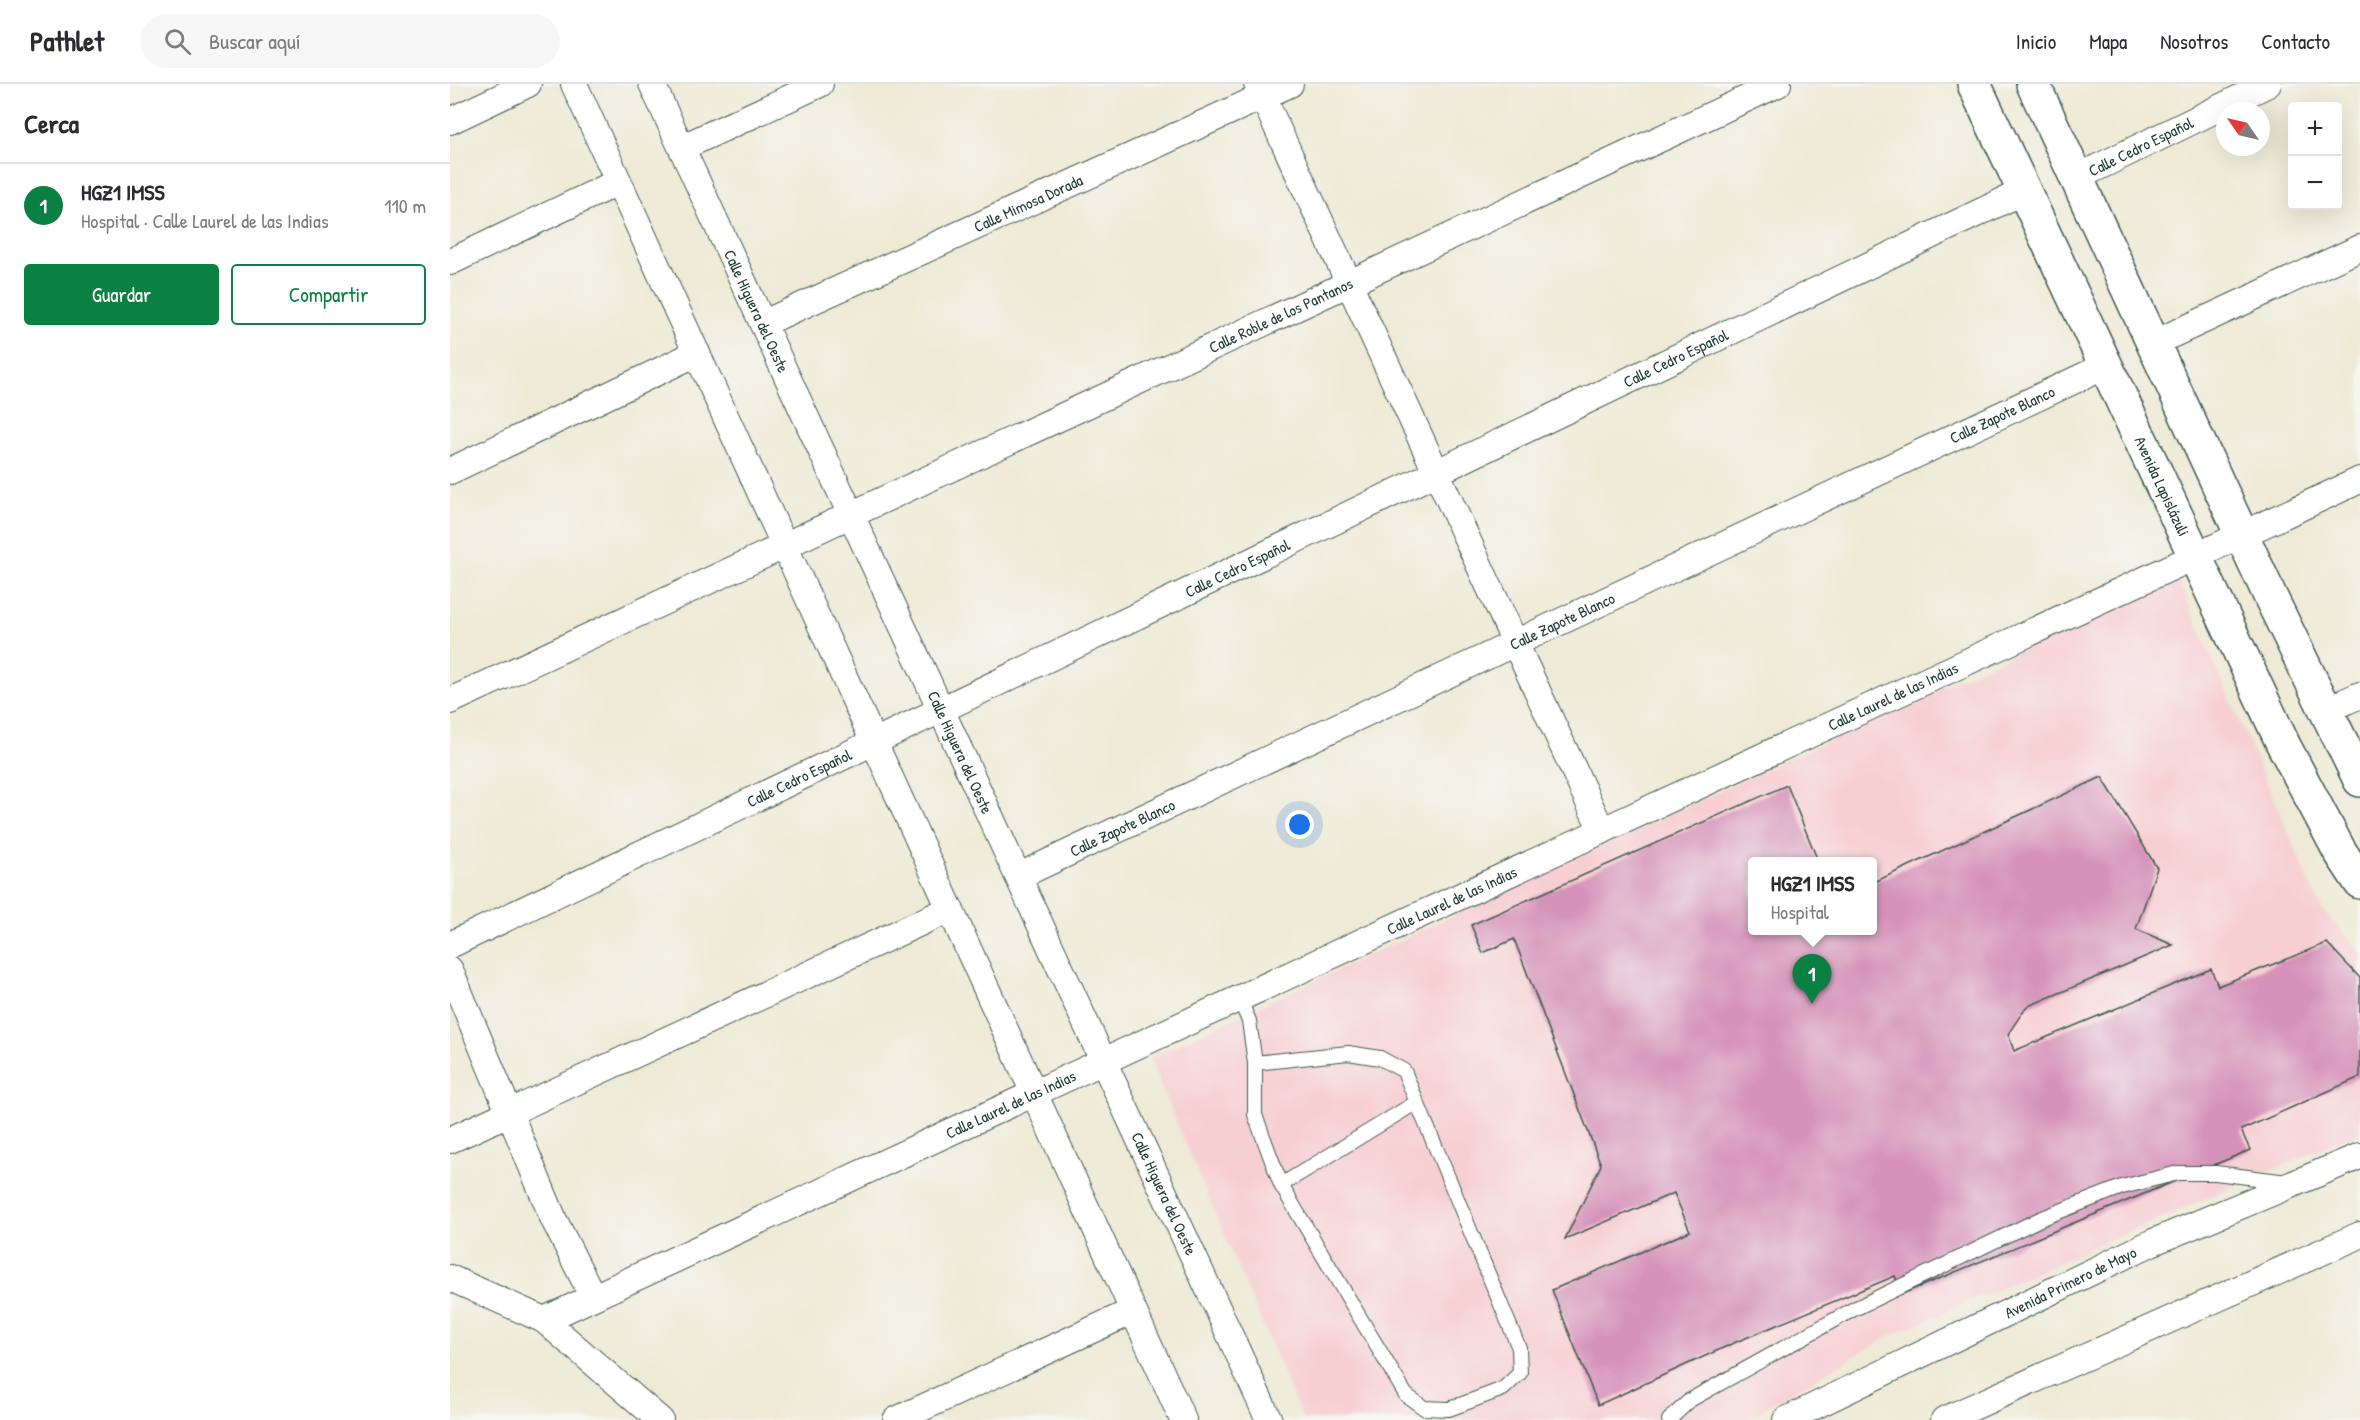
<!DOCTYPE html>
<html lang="es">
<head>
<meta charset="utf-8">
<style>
  body { margin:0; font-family:"Patrick Hand",sans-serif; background:#f7f7f7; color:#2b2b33 }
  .controls { position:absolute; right:18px; top:18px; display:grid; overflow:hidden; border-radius:6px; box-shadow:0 6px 24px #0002 }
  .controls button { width:54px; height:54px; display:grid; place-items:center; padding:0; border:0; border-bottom:2px solid #e1e1e2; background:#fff; color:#2b2b33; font:30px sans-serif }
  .compass { position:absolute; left:1766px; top:18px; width:54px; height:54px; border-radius:50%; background:#fff; box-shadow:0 6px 24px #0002; rotate:304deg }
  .you { position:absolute; left:850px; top:741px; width:21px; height:21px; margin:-15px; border:4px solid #fff; border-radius:50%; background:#1a73e8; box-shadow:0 0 0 9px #1a73e833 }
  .badge { display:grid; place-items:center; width:39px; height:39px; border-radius:50%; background:#0b8043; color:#fff; font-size:20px; font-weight:700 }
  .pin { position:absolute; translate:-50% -50px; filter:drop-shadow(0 2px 3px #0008) }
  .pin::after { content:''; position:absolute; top:32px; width:21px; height:18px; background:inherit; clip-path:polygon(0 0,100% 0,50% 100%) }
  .popup { position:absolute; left:1298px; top:773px; width:129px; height:78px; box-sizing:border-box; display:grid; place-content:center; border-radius:6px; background:#fff; filter:drop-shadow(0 2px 4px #0005); font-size:20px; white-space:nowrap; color:#7c7c81 }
  .popup b { font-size:22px; color:#2b2b33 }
  .popup::after { content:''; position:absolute; left:50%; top:100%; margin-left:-12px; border:12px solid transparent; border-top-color:#fff }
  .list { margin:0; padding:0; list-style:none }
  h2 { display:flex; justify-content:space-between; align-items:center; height:78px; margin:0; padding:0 24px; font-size:26px }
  h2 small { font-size:20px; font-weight:400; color:#7c7c81 }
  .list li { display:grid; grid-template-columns:39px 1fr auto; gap:18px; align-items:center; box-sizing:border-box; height:84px; padding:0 24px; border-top:2px solid #e1e1e2 }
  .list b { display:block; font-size:22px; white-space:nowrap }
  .list p { margin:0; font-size:20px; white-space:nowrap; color:#7c7c81 }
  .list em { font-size:20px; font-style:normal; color:#7c7c81 }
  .actions { display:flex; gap:12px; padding:18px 24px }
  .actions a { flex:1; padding:14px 0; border:2px solid #0b8043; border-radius:6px; text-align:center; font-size:21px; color:#0b8043 }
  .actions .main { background:#0b8043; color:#fff }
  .icon { flex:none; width:33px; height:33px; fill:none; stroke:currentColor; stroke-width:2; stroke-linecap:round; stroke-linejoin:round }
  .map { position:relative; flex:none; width:1910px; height:1336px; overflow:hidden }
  header { display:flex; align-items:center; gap:36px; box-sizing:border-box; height:84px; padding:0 30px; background:#fff; border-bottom:2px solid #e1e1e2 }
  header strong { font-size:28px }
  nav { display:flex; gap:33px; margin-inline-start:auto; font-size:21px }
  .search { width:420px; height:54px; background:#f7f7f7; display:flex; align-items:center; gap:15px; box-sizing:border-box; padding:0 21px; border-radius:33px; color:#7c7c81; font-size:22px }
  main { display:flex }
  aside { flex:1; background:#fff }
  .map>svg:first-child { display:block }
</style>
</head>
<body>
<header>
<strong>Pathlet</strong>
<div class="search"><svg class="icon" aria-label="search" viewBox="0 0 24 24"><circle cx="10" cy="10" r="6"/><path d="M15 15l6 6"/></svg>Buscar aquí</div>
<nav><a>Inicio</a><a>Mapa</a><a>Nosotros</a><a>Contacto</a></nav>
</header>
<main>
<aside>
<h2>Cerca<small></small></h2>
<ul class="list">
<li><span class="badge">1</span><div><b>HGZ1 IMSS</b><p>Hospital · Calle Laurel de las Indias</p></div><em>110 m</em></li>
</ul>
<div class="actions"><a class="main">Guardar</a><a>Compartir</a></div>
</aside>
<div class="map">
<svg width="1910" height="1336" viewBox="0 0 1910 1336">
  <rect width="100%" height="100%" fill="#f6f6f2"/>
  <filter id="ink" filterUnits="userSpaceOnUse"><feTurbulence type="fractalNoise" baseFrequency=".0167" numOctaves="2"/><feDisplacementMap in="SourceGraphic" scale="12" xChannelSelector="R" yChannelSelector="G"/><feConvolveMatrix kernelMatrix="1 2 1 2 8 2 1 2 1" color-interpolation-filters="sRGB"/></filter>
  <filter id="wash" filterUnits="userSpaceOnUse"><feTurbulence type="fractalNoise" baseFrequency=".008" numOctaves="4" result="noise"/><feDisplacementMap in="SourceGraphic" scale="24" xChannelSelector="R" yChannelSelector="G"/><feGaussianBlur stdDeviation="1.35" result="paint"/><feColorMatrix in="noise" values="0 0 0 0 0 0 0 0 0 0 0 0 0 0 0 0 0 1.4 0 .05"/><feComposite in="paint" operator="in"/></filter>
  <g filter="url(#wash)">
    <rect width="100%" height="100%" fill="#eeead5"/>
    <!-- built -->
    <path fill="#f7cfd3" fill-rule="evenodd" d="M1727,493L1871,824L1910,866V1048L1440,1252L1294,1336H853L699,974ZM1302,778H1422V846H1302Z"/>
    <g id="blocks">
      <!-- building -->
      <path fill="#d693ba" d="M1652,693L1707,784L1686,845L1723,861L1576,923L1558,950L1564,967L1761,885L1768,902L1877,859L1910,894V993L1791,1046L1800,1066L1452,1210L1445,1192L1286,1258L1148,1321L1102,1206L1240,1147L1224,1109L1115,1155L1151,1081L1064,855L1033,869L1021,841L1337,701L1368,777H1302V846H1422V799Z"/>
    </g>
  </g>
  <g filter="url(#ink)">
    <use href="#blocks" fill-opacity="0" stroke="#3e574c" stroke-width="1.5"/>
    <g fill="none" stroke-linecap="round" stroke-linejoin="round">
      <defs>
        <path id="service" d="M789,914L799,937L805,979V1031L831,1101L956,1311L974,1324L999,1325L1053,1305L1070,1289L1069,1264L954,987L930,974L898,969L805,979
          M831,1101L967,1018
          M1219,1336L1240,1316L1404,1225L1590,1135L1672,1103L1728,1089H1766L1837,1098"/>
        <g id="minor">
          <path d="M124,0L733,1336"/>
          <path id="s1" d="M202,0L819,1336"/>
          <path d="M807,0L1152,747"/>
          <path d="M0,37L78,0"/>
          <path d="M233,63L370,0"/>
          <path id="s2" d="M1626,94L1818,0"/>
          <path d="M0,178L168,98"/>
          <path id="s3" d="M314,239L840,0"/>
          <path d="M1702,260L1910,164"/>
          <path d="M0,387L247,269"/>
          <path id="s4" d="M0,617L1328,0"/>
          <path d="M1876,626L1910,611"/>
          <path id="s5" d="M569,792L1655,282"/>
          <path id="s6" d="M0,861L1574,107"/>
          <path d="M0,886L104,1136L143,1213"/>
          <path d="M0,1056L500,825"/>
          <path d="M0,1194L94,1236L210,1336"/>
          <path id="s7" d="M94,1236L1910,396"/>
          <path d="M446,1336L683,1227"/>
          <path id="s8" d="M1336,1336L1701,1159L1910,1072"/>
          <path d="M1494,1336L1910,1151"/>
        </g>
        <g id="tertiary">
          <path id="s9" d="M1524,0L1834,662L1889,766L1910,798"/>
          <path d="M1583,0L1821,514L1910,696"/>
        </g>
      </defs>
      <!-- service casing -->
      <use href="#service" stroke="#3e574c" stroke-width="16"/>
      <!-- minor casing -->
      <use href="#minor" stroke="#3e574c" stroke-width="28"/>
      <!-- tertiary casing -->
      <use href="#tertiary" stroke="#3e574c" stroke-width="36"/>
      <!-- service -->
      <use href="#service" stroke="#fff" stroke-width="14"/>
      <!-- minor -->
      <use href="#minor" stroke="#fff" stroke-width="26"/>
      <!-- tertiary -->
      <use href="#tertiary" stroke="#fff" stroke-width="33"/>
    </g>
  </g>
  <g text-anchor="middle" stroke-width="4.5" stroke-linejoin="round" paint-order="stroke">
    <!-- street labels -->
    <g font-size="16" fill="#1f3d34" stroke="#f6f6f2">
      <text dy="6" stroke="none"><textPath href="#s2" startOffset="72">Calle Cedro Español</textPath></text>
      <text dy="6" stroke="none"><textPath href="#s3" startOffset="290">Calle Mimosa Dorada</textPath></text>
      <text dy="6" stroke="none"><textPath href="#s1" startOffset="250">Calle Higuera del Oeste</textPath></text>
      <text dy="6" stroke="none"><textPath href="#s4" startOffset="916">Calle Roble de los Pantanos</textPath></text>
      <text dy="6" stroke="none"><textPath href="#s6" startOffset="1359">Calle Cedro Español</textPath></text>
      <text dy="6" stroke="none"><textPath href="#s5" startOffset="1086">Calle Zapote Blanco</textPath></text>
      <text dy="6" stroke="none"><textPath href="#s9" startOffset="444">Avenida Lapislázuli</textPath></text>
      <text dy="6" stroke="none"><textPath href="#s6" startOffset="873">Calle Cedro Español</textPath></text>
      <text dy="6" stroke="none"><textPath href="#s5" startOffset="600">Calle Zapote Blanco</textPath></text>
      <text dy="6" stroke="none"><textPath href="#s7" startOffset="1486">Calle Laurel de las Indias</textPath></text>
      <text dy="6" stroke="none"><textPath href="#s1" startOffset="736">Calle Higuera del Oeste</textPath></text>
      <text dy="6" stroke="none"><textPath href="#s6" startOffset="387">Calle Cedro Español</textPath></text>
      <text dy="6" stroke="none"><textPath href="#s5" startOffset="114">Calle Zapote Blanco</textPath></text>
      <text dy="6" stroke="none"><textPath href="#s7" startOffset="1000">Calle Laurel de las Indias</textPath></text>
      <text dy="6" stroke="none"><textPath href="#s7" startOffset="514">Calle Laurel de las Indias</textPath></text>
      <text dy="6" stroke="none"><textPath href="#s1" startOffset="1222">Calle Higuera del Oeste</textPath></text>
      <text dy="6" stroke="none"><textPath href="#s8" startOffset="316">Avenida Primero de Mayo</textPath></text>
    </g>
  </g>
</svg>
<div class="controls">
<button>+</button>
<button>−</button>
</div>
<svg class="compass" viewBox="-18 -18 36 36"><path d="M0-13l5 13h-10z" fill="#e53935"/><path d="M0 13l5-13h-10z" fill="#7c7c81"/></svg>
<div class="you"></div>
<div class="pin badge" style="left:1362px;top:920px">1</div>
<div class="popup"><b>HGZ1 IMSS</b>Hospital</div>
</div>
</main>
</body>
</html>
